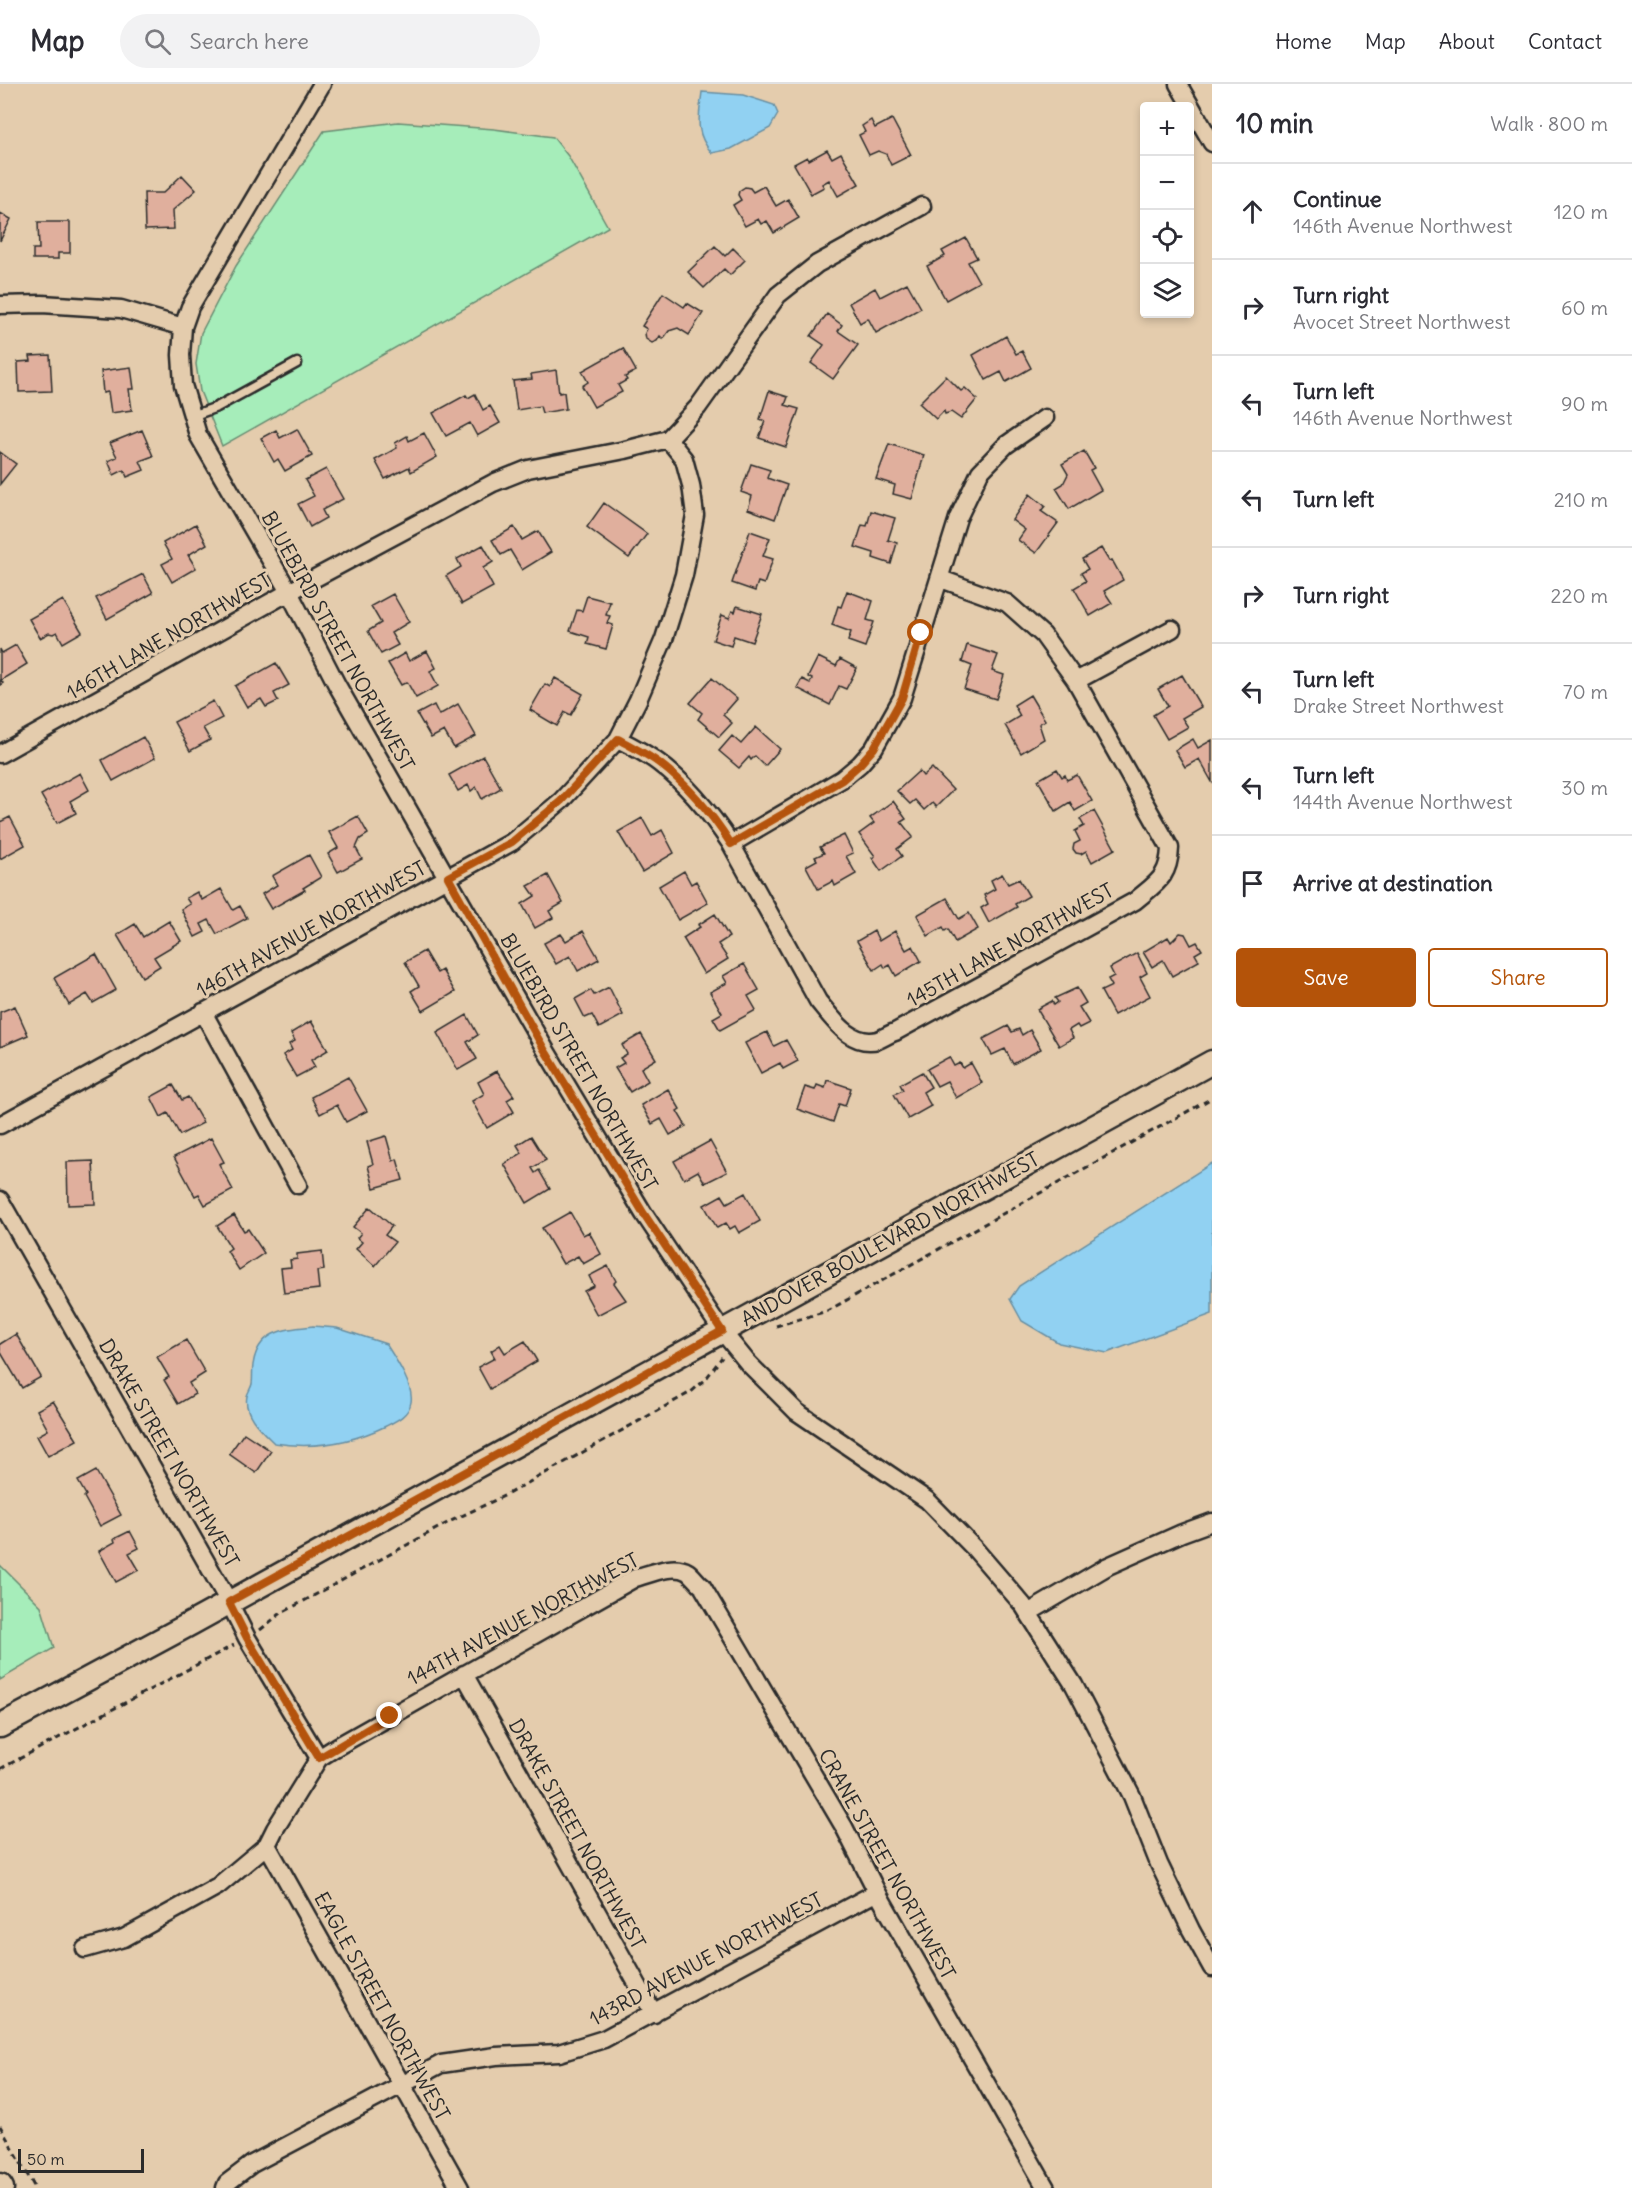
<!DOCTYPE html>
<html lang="en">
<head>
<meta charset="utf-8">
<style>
  body { margin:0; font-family:Delius,sans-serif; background:#f2f2f3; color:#2b2b33 }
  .controls { position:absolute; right:18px; top:18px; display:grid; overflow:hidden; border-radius:6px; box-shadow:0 3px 9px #0003 }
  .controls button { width:54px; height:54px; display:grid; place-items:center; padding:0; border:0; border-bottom:2px solid #e1e1e2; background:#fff; color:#2b2b33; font:30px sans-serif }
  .scale { position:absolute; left:18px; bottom:15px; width:126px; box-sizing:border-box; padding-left:6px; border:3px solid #2b2b2b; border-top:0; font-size:16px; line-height:21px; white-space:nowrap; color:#2b2b2b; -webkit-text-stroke:4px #e4ccad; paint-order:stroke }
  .stop { position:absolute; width:18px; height:18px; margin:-14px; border:4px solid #b45309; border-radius:50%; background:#fff }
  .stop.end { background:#b45309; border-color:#fff; box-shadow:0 2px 6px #0008 }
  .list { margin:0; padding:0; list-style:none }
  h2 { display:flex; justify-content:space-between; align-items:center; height:78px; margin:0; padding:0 24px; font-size:26px }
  h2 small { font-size:20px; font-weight:400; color:#7c7c81 }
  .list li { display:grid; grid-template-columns:39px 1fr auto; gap:18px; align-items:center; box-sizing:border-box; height:96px; padding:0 24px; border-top:2px solid #e1e1e2 }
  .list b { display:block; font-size:22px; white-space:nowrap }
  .list p { margin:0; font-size:20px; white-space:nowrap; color:#7c7c81 }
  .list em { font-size:20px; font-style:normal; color:#7c7c81 }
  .actions { display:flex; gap:12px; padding:18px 24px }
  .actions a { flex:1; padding:14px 0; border:2px solid #b45309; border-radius:6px; text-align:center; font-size:21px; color:#b45309 }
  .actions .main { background:#b45309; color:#fff }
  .icon { flex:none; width:33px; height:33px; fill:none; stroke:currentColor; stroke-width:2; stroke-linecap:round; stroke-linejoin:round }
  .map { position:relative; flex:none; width:1212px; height:2104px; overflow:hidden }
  header { display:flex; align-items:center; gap:36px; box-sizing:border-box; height:84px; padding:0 30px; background:#fff; border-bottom:2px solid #e1e1e2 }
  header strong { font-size:28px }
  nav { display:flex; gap:33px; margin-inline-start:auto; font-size:21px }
  .search { width:420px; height:54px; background:#f2f2f3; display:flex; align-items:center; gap:15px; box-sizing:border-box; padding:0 21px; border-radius:33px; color:#7c7c81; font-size:22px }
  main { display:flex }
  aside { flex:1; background:#fff }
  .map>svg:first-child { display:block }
</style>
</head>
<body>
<header>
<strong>Map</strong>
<div class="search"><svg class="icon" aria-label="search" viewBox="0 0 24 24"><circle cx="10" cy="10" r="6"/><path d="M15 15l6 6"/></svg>Search here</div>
<nav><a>Home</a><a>Map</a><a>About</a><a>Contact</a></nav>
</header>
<main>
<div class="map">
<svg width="1212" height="2104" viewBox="0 0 1212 2104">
  <rect width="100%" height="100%" fill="#e4ccad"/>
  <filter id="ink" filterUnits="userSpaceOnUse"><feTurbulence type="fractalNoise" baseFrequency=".0167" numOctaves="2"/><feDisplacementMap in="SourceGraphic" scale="12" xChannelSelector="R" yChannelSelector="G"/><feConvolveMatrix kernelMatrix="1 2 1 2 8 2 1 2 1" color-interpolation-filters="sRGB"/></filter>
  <g filter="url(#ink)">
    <!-- green -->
    <path fill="#a6edba" stroke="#688c72" stroke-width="1.5" d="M398,38L494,45L553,53L568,72L608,143L222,362L200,307L196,280L201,249L236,182L324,47Z
      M0,1481L41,1522L54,1564L0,1596Z"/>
    <!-- water -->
    <path fill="#91d1f2" stroke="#688fa2" stroke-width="1.5" d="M702,8L743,11L774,21L778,30L770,44L731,65L712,69C694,49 699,33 702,8Z
      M1212,1079V1230L1107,1269L1059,1259L1022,1237L1010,1215L1019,1202Z
      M313,1242L337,1244L386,1260C395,1274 414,1302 411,1318C409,1331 396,1337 386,1342C351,1359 312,1365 274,1359C262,1347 243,1331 247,1312C248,1308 251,1304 252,1300C253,1293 252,1287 253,1281C258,1246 285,1245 313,1242Z"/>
    <!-- building -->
    <path fill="#e0af9d" stroke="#2b2b2b" stroke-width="1.5" d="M892,35L911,71L891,81L886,70L878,67L869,71L859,51L865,48L862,42L871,36L875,44Z
      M827,66L832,74L841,69L859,100L838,112L829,96L822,100L824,103L811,110L794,80L807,73L809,76Z
      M182,91L196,106L173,126L174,145L145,146L144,109H163Z
      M764,102L776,122L788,115L799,134L774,149L767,137L761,140L758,135L745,142L733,121L741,116L738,111L739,107L745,103L750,104L753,108Z
      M0,129L11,135L0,157Z
      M38,138H70V169H58V175H33V165H39Z
      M966,154L977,174L968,178L979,198L946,216L927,182L945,172L942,167Z
      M715,162L725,172L733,164L745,176L730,191L724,185L704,204L688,188Z
      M907,199L921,224L876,249L868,234L860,239L849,219L875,204L880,213Z
      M663,209L684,223L687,219L703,229L689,251L678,244L669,247L663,255L660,252L657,257L652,259L646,255L645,249L647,245L642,242Z
      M827,230L842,241L838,247L858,261L833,295L811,279L824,261L811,252Z
      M1006,252L1016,270L1022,267L1031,284L1006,298L1001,288L986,296L973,271Z
      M623,264L636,287L625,293L627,296L618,301L622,308L594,323L582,302L588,298L582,287Z
      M50,271L52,307L19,308L18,278L31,277L30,272Z
      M131,283L134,305H129L132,326L111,329L108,308L103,309L101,287Z
      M556,286L559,309L564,308L566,325L542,329L540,322L517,326L513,297L532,295L531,290Z
      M946,292L961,307L965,304L977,315L961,335L951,328L945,330L944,327L936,335L919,319Z
      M769,307L788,313L785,321L799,325L786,363L759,354L765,337L760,335Z
      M475,310L483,326L490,322L500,339L477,352L470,339L446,352L433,329L466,311L468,314Z
      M297,345L312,372L285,387L278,375L274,378L261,354L276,346L280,354Z
      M142,346L153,372L140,377L144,386L127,393L124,386L114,391L108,377L117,373L110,359Z
      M424,349L437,373L411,388L409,383L385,395L375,376L397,364L395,359L407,352L409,357Z
      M889,360L924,371L912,415L893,410L895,401L876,395Z
      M1084,367L1094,384L1090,386L1101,406L1069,425L1056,404L1063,400L1068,390L1062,380Z
      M0,368L16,380L0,400Z
      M751,380L770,386L767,394L787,401L775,435L748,425L752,412L741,408Z
      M326,385L343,415L322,426L326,434L310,443L298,420L314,412L305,396Z
      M1030,410L1045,422L1041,427L1058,439L1036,469L1018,456L1025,446L1012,436Z
      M604,419L647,450L629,474L587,443Z
      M871,427L895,434L888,456L897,459L891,480L873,474L874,469L855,463L862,441L867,442Z
      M196,440L207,460L188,471L196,484L172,498L162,480L172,475L163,459Z
      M514,443L522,456L538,447L551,468L522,486L510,466L501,471L492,456Z
      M750,447L770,454L763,472L773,475L764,500L758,498L755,507L732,499Z
      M483,461L493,478L483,484L493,503L462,520L446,492L461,483L457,475Z
      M1101,464L1109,477L1112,476L1123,496L1104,507L1112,519L1090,532L1074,504L1086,497L1081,489L1088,485L1082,475Z
      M143,490L153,509L107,535L96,514Z
      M847,507L873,517L867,536L874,538L865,563L848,557L851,548L832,541L838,522L841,523Z
      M393,510L409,538L391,549L398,561L381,570L368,547L381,539L371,522Z
      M587,512L610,518L606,531L610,532L607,539L613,541L606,565L587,560L589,553L570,547L577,526L582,527Z
      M63,516L82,548L63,559L57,548L53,550L49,549L40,554L29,535Z
      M737,522L762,530L752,558L734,552L731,562L713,556L722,531L729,534L732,527L735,528Z
      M16,561L27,580L1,596L3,599L0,601V565L2,569Z
      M967,561L998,571L992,587L1004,591L996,615L964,605L972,582L962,578Z
      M427,567L436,584L430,587L438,602L416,614L407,598L401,601L388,579L405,569L409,577Z
      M818,573L836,582L840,575L857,584L846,605L839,602L830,621L797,604L802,595L810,599L812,595L808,593Z
      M276,579L289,601L274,609L278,617L266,623L261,615L247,623L235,602Z
      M1182,591L1201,623L1182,634L1188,643L1167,655L1153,631L1168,622L1158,605Z
      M555,594L583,610L571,631L565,628L557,642L530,626L545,600L550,603Z
      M712,594L737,615L723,631L732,639L719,653L698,635L702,629L690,619Z
      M1030,611L1045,636L1039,640L1044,655L1021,669L1005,641L1020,632L1014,621Z
      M213,617L222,634L203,644L210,656L190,667L174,638Z
      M458,620L476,652L454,664L444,647L431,654L417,630L434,621L439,631Z
      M756,643L780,665L765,682L755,672L751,676L749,673L739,684L719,667L732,652L741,660Z
      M143,653L155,674L113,697L102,676Z
      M1193,655L1198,664L1212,656V698L1199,675L1185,683L1175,666Z
      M483,672L501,704L482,715L476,703L471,707L468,701L458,707L449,691Z
      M932,684L953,706L936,723L932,719L924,726L915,716L910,720L897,707L919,687L923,692Z
      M1057,685L1062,693L1065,691L1067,696L1077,691L1092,717L1075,727L1070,718L1056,727L1038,696Z
      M80,689L89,706L70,717L76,729L57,739L41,711Z
      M893,717L906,735L901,738L913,753L897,765L902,772L881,787L872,774L875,772L859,750L874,739L870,734Z
      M1094,727L1115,765L1092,778L1086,767L1081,770L1076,769L1073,765L1074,760L1080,757L1075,747L1084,742L1080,735Z
      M358,732L368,750L360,755L356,764L362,775L338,788L328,770L338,764L329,748Z
      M10,733L25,761L0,775V738Z
      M642,734L652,752L662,746L674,769L642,788L618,748Z
      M844,751L853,769L846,772L856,790L835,802L833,797L818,805L806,782L817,776L815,773L824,769L820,763Z
      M309,771L321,793L303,804L305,806L271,825L262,810L277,801L272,792Z
      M684,787L691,800L696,797L708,819L678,836L659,802Z
      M1002,790L1008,800L1019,795L1029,812L1015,820L1017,823L989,839L981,824L988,820L984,811L995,805L991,796Z
      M548,791L563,819L549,827L553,834L535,844L522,820L535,812L528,802Z
      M221,805L233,826L240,822L247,834L217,850L209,836L201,840L205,848L195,853L181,825L190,820L186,814L197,808L202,816Z
      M947,814L959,835L969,829L978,845L955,858L948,845L945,847L943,843L928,852L917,831Z
      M715,830L729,853L718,860L728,875L704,890L683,854L700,843L698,841Z
      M169,837L181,857L154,873L160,882L142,893L117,851L135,840L143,853Z
      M583,847L599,875L578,887L570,872L556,880L544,859L561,850L566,857Z
      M874,847L879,857L895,847L906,866L913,862L921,877L896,892L890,881L885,884L883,880L874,886L857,857Z
      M1180,849L1185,850L1191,861L1197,858L1202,866L1195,870L1199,877L1172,892L1163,876L1152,883L1143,868L1168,853L1171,858Z
      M424,867L437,889L442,886L455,908L423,927L411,907L419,902L405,878Z
      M1137,869L1147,889L1140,893L1150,912L1114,931L1101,907L1112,902L1108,895L1114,892L1110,884Z
      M96,870L116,906L93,919L87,910L69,921L54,894Z
      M744,880L759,906L748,912L756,926L720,946L713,934L722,929L710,908L727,899L723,892Z
      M609,903L623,931L599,944L592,931L585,934L575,915L591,906L594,911Z
      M1077,904L1086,919L1079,923L1089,939L1079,944L1077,941L1069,946L1073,954L1059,962L1037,925L1052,917L1054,921L1058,918L1055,914Z
      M15,922L28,951L0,963V928Z
      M467,931L478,951L467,958L477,975L458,986L437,949Z
      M311,937L328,966L311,976L315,983L296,993L283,971L292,966L289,960L295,957L291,949Z
      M1008,942L1012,948L1019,945L1022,951L1030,946L1041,965L1013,980L1005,965L992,971L983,955Z
      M767,948L774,962L786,956L798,977L783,985L780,979L761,989L745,959Z
      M641,950L656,975L641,984L648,997L630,1008L615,984L624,979L620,974L627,970L622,961Z
      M949,973L954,982L960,979L963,984L971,979L982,999L956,1014L947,997L937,1002L927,985Z
      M497,987L514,1012L507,1016L514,1028L487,1044L472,1017L484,1010L478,998Z
      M922,988L931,1003L923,1008L931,1022L908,1035L894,1010L903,1006L900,1000Z
      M348,993L367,1027L346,1038L337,1021L320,1030L311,1013Z
      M827,996L851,1004L845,1022L839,1020L833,1038L797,1025L805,1003L815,1006L817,1001L825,1004Z
      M173,1001L182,1016L188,1013L203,1039L180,1051L168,1029L161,1033L151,1013Z
      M668,1005L680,1025L677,1027L686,1042L670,1051L661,1035L652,1040L641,1021Z
      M386,1052L393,1077L397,1075L403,1096L374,1104L368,1082L373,1080L367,1058Z
      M531,1052L546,1076L532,1084L535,1089L539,1086L550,1105L527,1119L504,1080L522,1069L517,1061Z
      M211,1054L224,1078L219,1080L233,1106L205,1121L199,1110L195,1112L174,1073Z
      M710,1057L727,1088L705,1099L698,1087L684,1095L674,1077Z
      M93,1077L95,1120L68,1121L67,1078Z
      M745,1109L760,1137L739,1149L735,1142L730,1145L726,1139L717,1144L704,1121L722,1111L727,1119Z
      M370,1123L392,1142L385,1151L395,1158L375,1182L356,1165L362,1158L357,1154L361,1149L353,1143Z
      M570,1128L583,1151L589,1148L601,1170L583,1180L578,1172L563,1180L542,1144Z
      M234,1131L244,1147L248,1145L264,1169L239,1186L227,1167L231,1164L217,1142Z
      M322,1167L324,1186L317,1187L319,1205L284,1209L281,1184L291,1183L290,1176L297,1175V1170Z
      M608,1182L616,1197L614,1199L626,1216L597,1231L584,1207L594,1202L589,1192Z
      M16,1250L41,1293L22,1304L0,1267V1260Z
      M186,1256L205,1289L189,1299L195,1310L178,1320L164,1296L169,1293L157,1273Z
      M525,1257L537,1277L490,1305L478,1283L495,1274L491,1267L500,1261L505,1269Z
      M53,1317L77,1356L48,1372L37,1352L48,1346L37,1326Z
      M244,1349L271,1367L256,1389L229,1370Z
      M96,1387L121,1431L100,1442L84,1413L86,1411L78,1397Z
      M130,1447L139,1464L129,1469L139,1486L116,1498L99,1467L115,1458L114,1455Z"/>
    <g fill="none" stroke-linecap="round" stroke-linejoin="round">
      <defs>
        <path id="lane" d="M192,332L217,323L297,279"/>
        <path id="street" d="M322,0L190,223L183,243L181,271L183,301L198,351L289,508L337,601L545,965L644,1130L722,1247L748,1279L797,1328L927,1416L974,1464L1023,1521L1074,1601L1132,1712L1159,1780L1191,1846L1212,1884
          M1178,0L1212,59
          M0,221L42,220L121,225L183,243
          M1076,597L1172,545
          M618,655C632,662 647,670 659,679C688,701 711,730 731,760L818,917C833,935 851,963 878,956C883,954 889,950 895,948L1135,817C1156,799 1169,794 1170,764L1076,597L1043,551L1007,519L941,495
          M0,670L289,508L493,399L528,385L625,366L668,355L698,323L778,211L817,180L922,122
          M731,760L842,695L860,680L874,664L902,614L958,434L980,388L1006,361L1045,334
          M203,928L298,1101
          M0,1041L512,758L561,717L618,655L638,616L664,555L684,491L695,431L691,401L684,375L668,355
          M0,1116L229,1518L247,1554L319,1674
          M1028,1529L1108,1482L1182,1449L1212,1438
          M464,1590L654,1930
          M267,1761L460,2104
          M85,1865L124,1854L218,1802L267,1761L275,1745L319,1674L338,1662L635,1494C650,1490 673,1479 688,1488C693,1492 697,1498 702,1502L844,1743L877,1808L1046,2104
          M225,2104L227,2099L252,2080L441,1980L496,1972L559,1969L604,1955L877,1808"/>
        <path id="secondary" d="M0,1642L192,1539L1212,978
          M0,2101L2,2104"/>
      </defs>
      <!-- lane casing -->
      <use href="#lane" stroke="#2b2b2b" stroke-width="13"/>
      <!-- street casing -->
      <use href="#street" stroke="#2b2b2b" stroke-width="21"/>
      <!-- secondary casing -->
      <use href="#secondary" stroke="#2b2b2b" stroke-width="27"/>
      <!-- path -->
      <path stroke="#2b2b2b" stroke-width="3" stroke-dasharray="6 4.5" stroke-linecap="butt" d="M776,1242L827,1227L1212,1014
        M260,1546L280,1530L451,1437L506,1411L691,1308L705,1296L722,1273
        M0,1685L234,1561
        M0,2042L35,2104"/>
      <!-- lane -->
      <use href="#lane" stroke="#e4ccad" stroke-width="8"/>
      <!-- street -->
      <use href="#street" stroke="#e4ccad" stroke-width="16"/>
      <!-- secondary -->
      <use href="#secondary" stroke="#e4ccad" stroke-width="22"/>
    </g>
  </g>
  <g fill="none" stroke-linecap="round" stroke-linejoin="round" filter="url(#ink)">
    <!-- route -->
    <path stroke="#b45309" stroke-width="8" d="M390,1632L319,1674L247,1554L229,1518L722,1247L644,1130L544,965L448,793L512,758L561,717L618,655C632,663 647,670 659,679C688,701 712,730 731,760L842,696L860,680L874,664L902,614L921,549"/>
  </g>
  <g text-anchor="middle" stroke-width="6" stroke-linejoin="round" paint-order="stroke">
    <!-- street labels -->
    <g font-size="20" fill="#2b2b2b" stroke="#e4ccad">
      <text transform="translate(169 552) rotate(-30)" y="7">146TH LANE NORTHWEST</text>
      <text transform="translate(338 557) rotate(61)" y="7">BLUEBIRD STREET NORTHWEST</text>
      <text transform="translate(311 845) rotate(-29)" y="7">146TH AVENUE NORTHWEST</text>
      <text transform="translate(1010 861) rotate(-29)" y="7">145TH LANE NORTHWEST</text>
      <text transform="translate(579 978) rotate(60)" y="7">BLUEBIRD STREET NORTHWEST</text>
      <text transform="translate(890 1155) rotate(-29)" y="7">ANDOVER BOULEVARD NORTHWEST</text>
      <text transform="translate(169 1369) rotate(60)" y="7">DRAKE STREET NORTHWEST</text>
      <text transform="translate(523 1535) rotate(-28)" y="7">144TH AVENUE NORTHWEST</text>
      <text transform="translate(577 1750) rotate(61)" y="7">DRAKE STREET NORTHWEST</text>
      <text transform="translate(887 1780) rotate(61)" y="7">CRANE STREET NORTHWEST</text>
      <text transform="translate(706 1875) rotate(-28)" y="7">143RD AVENUE NORTHWEST</text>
      <text transform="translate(382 1922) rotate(61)" y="7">EAGLE STREET NORTHWEST</text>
    </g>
  </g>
</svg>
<div class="controls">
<button>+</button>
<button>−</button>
<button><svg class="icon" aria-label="locate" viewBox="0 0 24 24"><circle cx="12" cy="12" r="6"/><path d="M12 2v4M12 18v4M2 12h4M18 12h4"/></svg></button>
<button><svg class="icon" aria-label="layers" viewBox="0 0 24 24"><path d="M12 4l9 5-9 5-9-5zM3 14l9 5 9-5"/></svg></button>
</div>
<div class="scale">50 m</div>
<div class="stop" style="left:921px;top:549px"></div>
<div class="stop end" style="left:390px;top:1632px"></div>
</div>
<aside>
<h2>10 min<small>Walk · 800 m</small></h2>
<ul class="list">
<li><svg class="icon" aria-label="ahead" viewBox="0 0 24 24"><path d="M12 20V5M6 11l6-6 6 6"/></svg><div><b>Continue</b><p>146th Avenue Northwest</p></div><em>120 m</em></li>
<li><svg class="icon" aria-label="right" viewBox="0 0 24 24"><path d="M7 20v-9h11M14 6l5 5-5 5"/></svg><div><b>Turn right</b><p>Avocet Street Northwest</p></div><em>60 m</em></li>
<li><svg class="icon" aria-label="left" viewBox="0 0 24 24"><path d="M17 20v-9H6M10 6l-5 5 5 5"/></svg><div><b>Turn left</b><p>146th Avenue Northwest</p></div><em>90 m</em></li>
<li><svg class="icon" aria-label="left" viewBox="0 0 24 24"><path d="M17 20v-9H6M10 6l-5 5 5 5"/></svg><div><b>Turn left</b></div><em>210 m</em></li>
<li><svg class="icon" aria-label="right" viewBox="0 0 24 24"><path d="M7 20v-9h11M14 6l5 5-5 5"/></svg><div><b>Turn right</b></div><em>220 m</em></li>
<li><svg class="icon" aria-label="left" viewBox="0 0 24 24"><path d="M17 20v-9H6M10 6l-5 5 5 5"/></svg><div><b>Turn left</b><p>Drake Street Northwest</p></div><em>70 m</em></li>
<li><svg class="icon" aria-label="left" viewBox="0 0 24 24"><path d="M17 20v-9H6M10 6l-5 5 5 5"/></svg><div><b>Turn left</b><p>144th Avenue Northwest</p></div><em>30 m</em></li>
<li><svg class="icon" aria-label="arrive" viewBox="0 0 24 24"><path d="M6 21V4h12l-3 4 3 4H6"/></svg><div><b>Arrive at destination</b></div></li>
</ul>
<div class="actions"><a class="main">Save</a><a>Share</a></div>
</aside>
</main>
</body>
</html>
